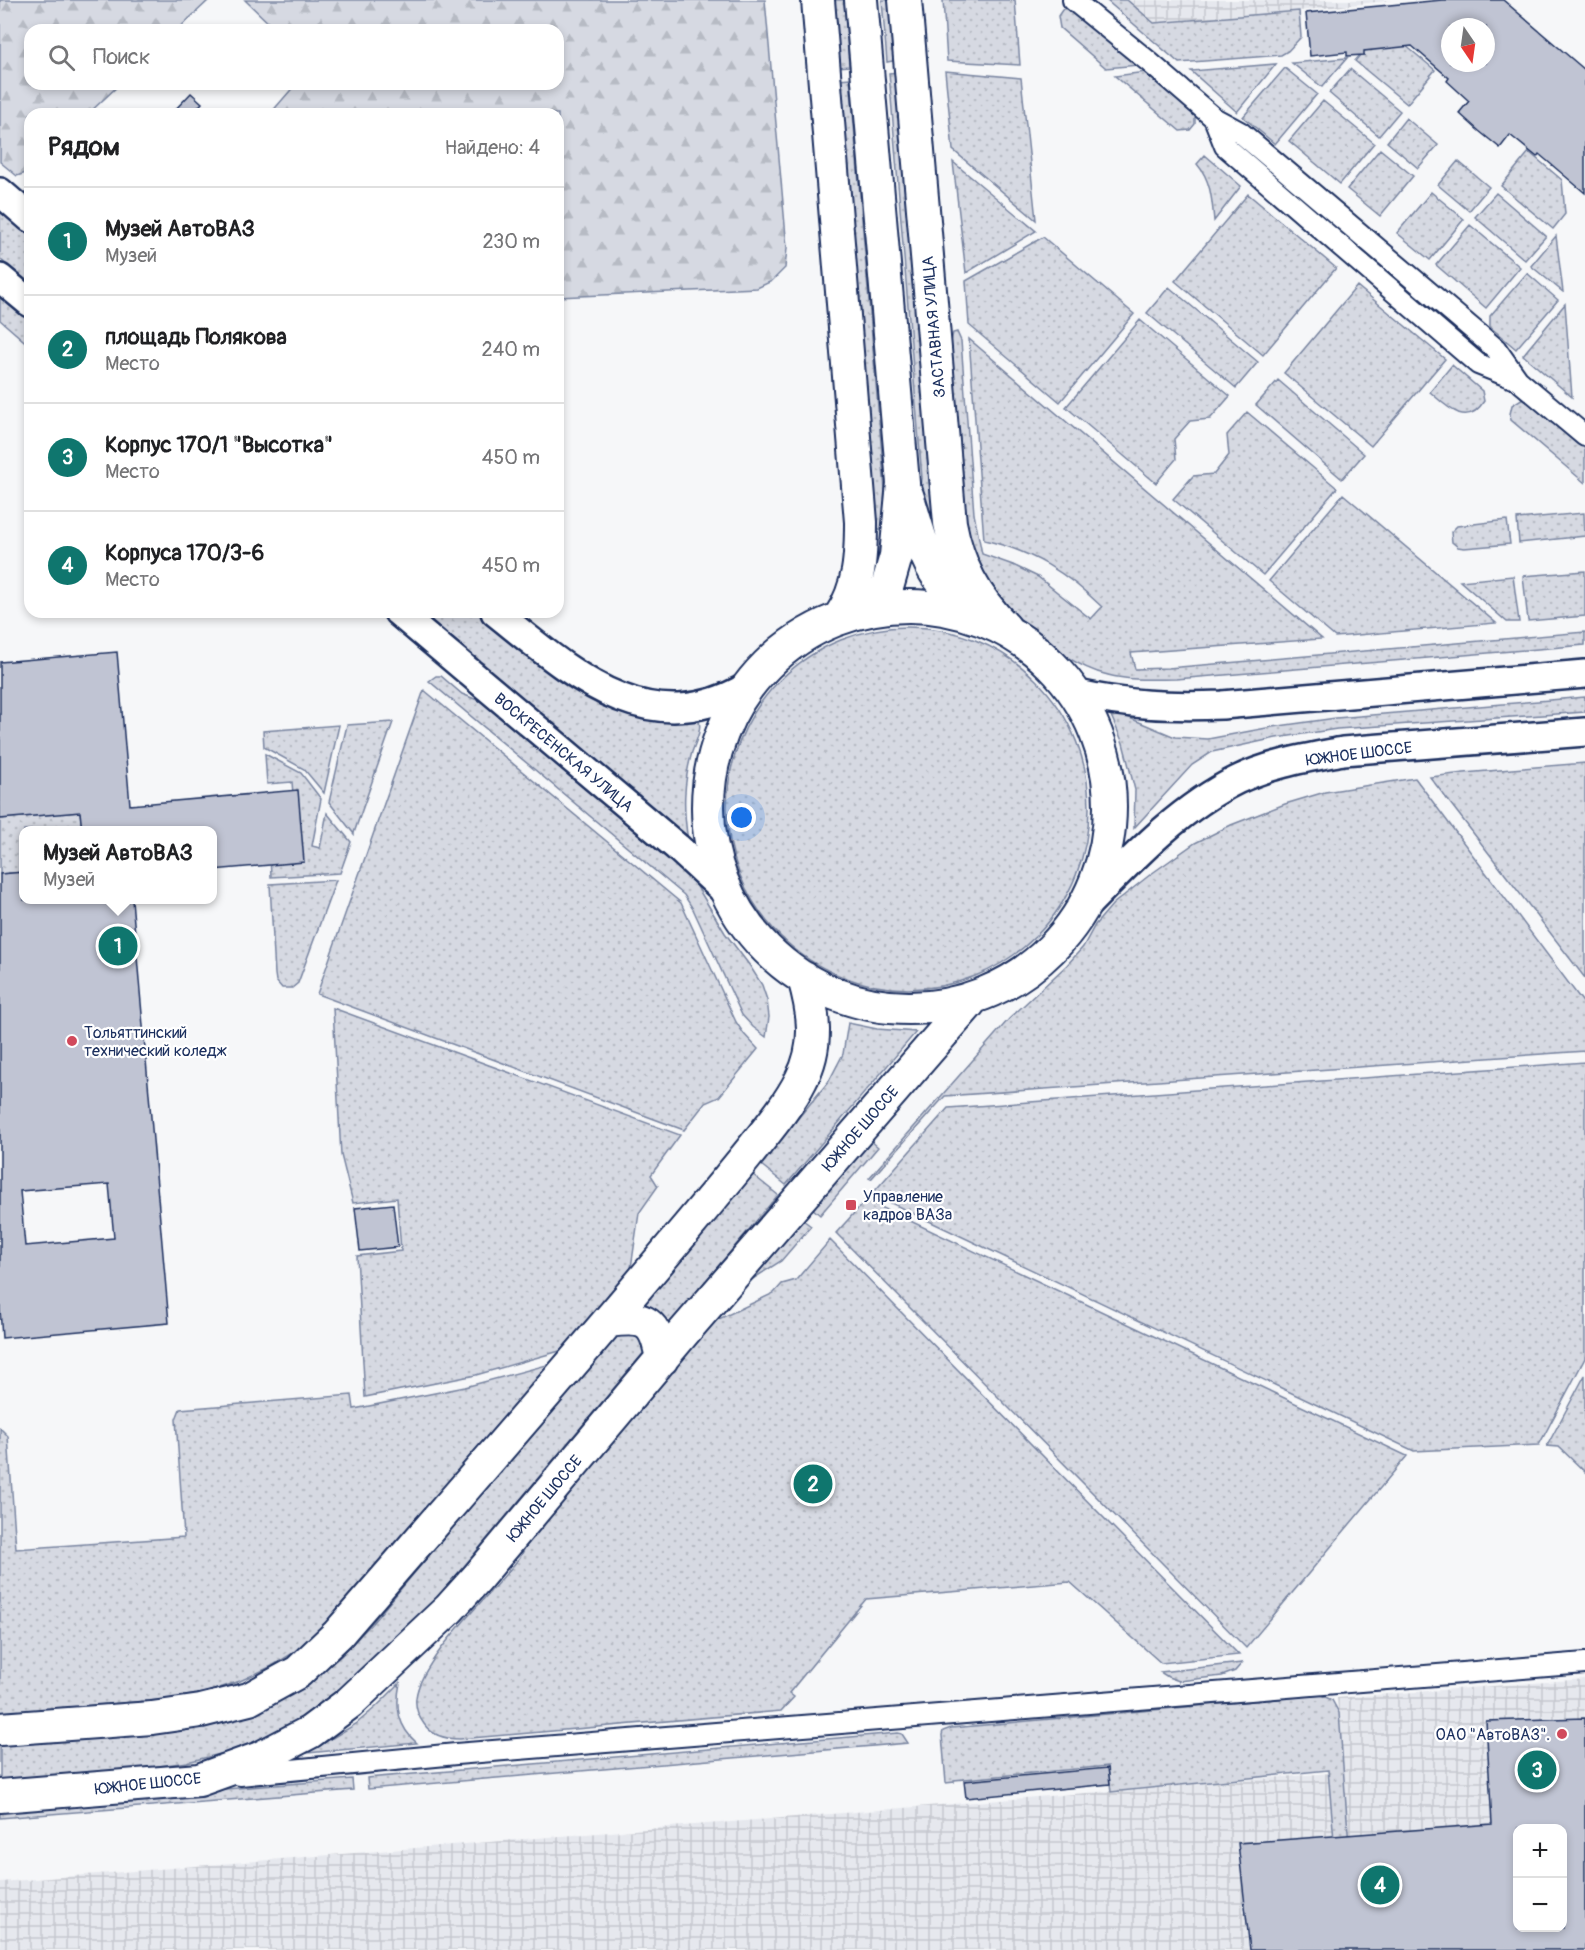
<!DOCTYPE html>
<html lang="ru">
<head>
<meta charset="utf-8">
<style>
  body { margin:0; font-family:Pangolin,sans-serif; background:#f2f2f2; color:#202124 }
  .controls { position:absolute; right:18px; bottom:18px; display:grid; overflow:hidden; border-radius:12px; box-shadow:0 3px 9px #0003 }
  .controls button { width:54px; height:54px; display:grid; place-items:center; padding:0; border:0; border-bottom:2px solid #e0e0e0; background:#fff; color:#202124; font:30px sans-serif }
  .compass { position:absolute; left:1441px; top:18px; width:54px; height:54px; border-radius:50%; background:#fff; box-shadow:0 3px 9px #0003; rotate:167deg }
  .you { position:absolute; left:742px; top:818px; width:21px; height:21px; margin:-15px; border:4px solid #fff; border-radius:50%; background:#1a73e8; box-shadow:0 0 0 9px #1a73e833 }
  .badge { display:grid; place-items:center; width:39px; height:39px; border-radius:50%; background:#0f766e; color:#fff; font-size:20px; font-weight:700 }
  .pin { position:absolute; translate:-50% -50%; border:3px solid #fff; box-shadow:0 2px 6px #0006 }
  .popup { position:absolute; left:19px; top:826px; width:198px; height:78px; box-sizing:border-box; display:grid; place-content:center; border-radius:12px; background:#fff; filter:drop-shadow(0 2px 4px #0005); font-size:20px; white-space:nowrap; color:#757577 }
  .popup b { font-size:22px; color:#202124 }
  .popup::after { content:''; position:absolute; left:50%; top:100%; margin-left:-12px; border:12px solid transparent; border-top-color:#fff }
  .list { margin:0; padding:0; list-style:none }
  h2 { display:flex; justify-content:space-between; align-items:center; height:78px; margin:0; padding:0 24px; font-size:26px }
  h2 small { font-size:20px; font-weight:400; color:#757577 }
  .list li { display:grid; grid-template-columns:39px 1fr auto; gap:18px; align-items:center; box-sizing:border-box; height:108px; padding:0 24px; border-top:2px solid #e0e0e0 }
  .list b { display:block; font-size:22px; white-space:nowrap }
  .list p { margin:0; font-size:20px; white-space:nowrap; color:#757577 }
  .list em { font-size:20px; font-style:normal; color:#757577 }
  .icon { flex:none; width:33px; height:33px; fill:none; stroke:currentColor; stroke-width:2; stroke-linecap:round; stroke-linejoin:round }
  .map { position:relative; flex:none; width:1585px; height:1950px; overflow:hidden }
  .search { position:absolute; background:#fff; box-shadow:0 3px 9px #0003; left:24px; top:24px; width:540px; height:66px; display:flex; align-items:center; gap:15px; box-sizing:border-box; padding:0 21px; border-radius:18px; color:#757577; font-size:22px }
  .panel { position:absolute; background:#fff; box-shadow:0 3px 9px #0003; left:24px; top:108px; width:540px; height:510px; border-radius:18px }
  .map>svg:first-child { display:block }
</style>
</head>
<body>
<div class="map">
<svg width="1585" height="1950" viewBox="0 0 1585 1950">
  <defs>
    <pattern id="industrial-grid" width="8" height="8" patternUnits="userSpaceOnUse" patternTransform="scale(1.5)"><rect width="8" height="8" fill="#e6e8ee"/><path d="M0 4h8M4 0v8" fill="none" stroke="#c5c7ce"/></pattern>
    <pattern id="green-dots" width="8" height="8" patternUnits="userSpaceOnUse" patternTransform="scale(1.5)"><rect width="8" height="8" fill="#d6d9e2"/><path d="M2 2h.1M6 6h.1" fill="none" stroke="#b7bbc4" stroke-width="1.8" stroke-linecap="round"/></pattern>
    <pattern id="forest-firs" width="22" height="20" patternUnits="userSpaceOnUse" patternTransform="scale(1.5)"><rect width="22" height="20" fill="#d6d9e2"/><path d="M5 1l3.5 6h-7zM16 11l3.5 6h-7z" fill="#b7bbc4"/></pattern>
  </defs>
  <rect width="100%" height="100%" fill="#f6f7f9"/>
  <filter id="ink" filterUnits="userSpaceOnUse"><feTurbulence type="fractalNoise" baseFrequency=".0167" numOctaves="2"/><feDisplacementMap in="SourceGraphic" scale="12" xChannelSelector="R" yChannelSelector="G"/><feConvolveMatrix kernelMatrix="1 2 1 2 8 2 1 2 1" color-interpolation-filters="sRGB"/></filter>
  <g filter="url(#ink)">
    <!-- industrial -->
    <path fill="url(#industrial-grid)" fill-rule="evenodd" d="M1127,0H1393L1299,11L1154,23Z
      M1585,1679V1950H0V1882L1343,1772L1337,1698ZM1518,1828H1562V1928H1518Z"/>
    <!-- green -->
    <path fill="url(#green-dots)" stroke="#7884a0" stroke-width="1.5" d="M833,0H844L849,66L838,67Z
      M882,0H893L898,60L887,62Z
      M943,0H1015L1020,65L947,61Z
      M1106,0H1127L1154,23L1299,11L1301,37L1288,51L1281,55L1179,63Z
      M1065,8L1070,9L1139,65L1106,68L1060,28L1058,16L1062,10Z
      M1405,45L1435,70L1407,104L1355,61L1368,46Z
      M1347,58L1322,87L1292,63Z
      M1276,64L1237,112L1191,71Z
      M1285,68L1317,94L1275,144L1243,117Z
      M1350,69L1400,111L1379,136L1329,93Z
      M945,71L1021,78L1036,220L953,150Z
      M899,72L935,507L929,512L924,503L889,73Z
      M1146,72L1195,115V124L1190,130L1180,131L1115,76Z
      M850,78L888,525L884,532H881L876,526L839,79Z
      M1323,101L1374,143L1340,184L1289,141Z
      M1406,118L1438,145L1418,168L1387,142Z
      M1380,149L1413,176L1380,216L1347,189Z
      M1529,152L1562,180L1565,214L1553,229L1501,186Z
      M1205,155L1241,186L1214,221C1212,200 1211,180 1197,164Z
      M1458,161L1489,187L1469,211L1438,185Z
      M953,162L1036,231L966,273Z
      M1431,192L1464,219L1430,260L1397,233Z
      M1496,193L1546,236L1525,260L1475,217Z
      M1248,194L1336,268L1263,355L1175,281Z
      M0,209L8,213L30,231V284L0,259Z
      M1470,225L1520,267L1486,308L1436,265Z
      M1556,236L1563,292L1531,266Z
      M1043,237L1134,314L1060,402L969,325L966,281Z
      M1527,273L1558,300L1516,349L1490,327V316Z
      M1357,286L1445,359L1371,446L1284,373Z
      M0,287L30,311V346L0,320Z
      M1169,287L1258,362L1236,388L1147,313Z
      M1565,304L1572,397L1523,355Z
      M1140,320L1230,396L1210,419L1190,421L1174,439L1176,459L1156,483L1066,407Z
      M957,332L961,341L974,514L982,554L1013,565L1038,577L1091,619L1102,607C1067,573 1032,551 984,540L969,339L1322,639L1131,653L1135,669L1168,668L1585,632V645L1176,679C1154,679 1131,681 1108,675C1052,662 979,588 966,532C961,514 963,492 961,473C958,429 954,385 951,341L953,333Z
      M1452,365L1482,391L1484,401C1467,429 1446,406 1430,392Z
      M1278,380L1364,454L1342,479L1256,405Z
      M1523,398L1533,401L1585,446V483L1511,420L1510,414L1512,405Z
      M1247,412L1337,488L1263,575L1173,499L1193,476L1214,474L1229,455L1227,435Z
      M1343,494L1496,623L1335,637L1269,581Z
      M1584,513L1585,536L1519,543L1517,519Z
      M1507,520L1510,544L1464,548L1458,547L1452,542L1451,532L1457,526Z
      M1585,571V616L1528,621L1523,576Z
      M1513,576L1519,622H1507L1460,581Z
      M429,612H479L552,672L630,714L662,722L699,721C702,730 695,743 692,752C683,784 683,809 688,841L424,617Z
      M727 808a181 181 0 1 1 362 0a181 181 0 1 1-362 0Z
      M436,676H441L462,694L498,708L687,870L725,933L750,966L762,985L767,1000L769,1017L766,1037L753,1027L742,1015L693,909L684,895L429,681Z
      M424,690L681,903L736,1022L744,1034L758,1049L719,1097L705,1103L684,1130L317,994Z
      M1585,697V712L1337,729L1276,738L1212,752L1192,765L1134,828L1135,790L1123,743L1108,709L1175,737L1208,739L1272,727L1336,718Z
      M393,722L354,833V834L329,802L347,725Z
      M339,725L324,793L304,769L264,747L263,731Z
      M265,754L301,773L321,799L312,846L320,848L327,813L351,842L340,873L271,877L270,854L298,852L292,782L267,784Z
      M1585,763V978L1430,777L1464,773Z
      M1415,778L1585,1005V1051L945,1096L871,1179L869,1178L1009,1019L1067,965L1083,947L1095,925L1113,904L1151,874L1195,843L1231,825L1285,804L1325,792Z
      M80,812L82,830H24L23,872L0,874V819Z
      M336,880L298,983L292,988H282L276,981L275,974L270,884Z
      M333,1008L680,1135L651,1175L658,1186L639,1213L631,1268L563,1350L476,1375L365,1397L357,1256L401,1251L397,1198L353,1203L341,1155Z
      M848,1023L877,1029L916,1032L786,1185L760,1164L829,1081L843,1054Z
      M1585,1062V1358L1539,1445L1414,1451L872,1194L948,1108Z
      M870,1140L878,1147L820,1215L812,1208Z
      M752,1174L778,1195L662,1333L636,1309Z
      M866,1200L1407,1456L1246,1648L836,1233Z
      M803,1220L811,1226L781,1261L751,1280Z
      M830,1240L1239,1655L1161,1663L1070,1582L866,1599L789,1693L794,1697L781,1711L460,1739C446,1739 432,1736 424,1724C418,1716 415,1707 416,1698C420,1658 495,1591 520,1557C525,1550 527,1540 531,1532L706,1325L774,1293L782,1284L796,1280Z
      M633,1325L646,1350L444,1590L396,1645L354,1687L276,1735L233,1751L187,1762L131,1770L0,1780V1743L300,1688L341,1656L373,1622L621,1328Z
      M554,1363L373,1577L306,1645L272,1666L240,1681L208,1692L171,1699L0,1713V1428L8,1436L16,1549L184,1537L176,1419L180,1409L352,1395L354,1409L465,1387Z
      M1585,1375V1472L1559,1447L1547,1446Z
      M1242,1663L1235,1671L1222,1676L1179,1681L1168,1677L1160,1672Z
      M400,1683C395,1707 398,1727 417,1743L307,1753L356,1724L377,1706Z
      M1321,1695L1332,1700L1339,1713L1349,1845L1334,1840L1328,1770L1111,1792L1108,1766L954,1780V1782L946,1783L942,1735L943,1731L951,1728Z
      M898,1733L902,1734L908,1743L368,1789L367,1778Z
      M352,1779L353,1790L0,1818V1807Z"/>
    <!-- forest -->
    <path fill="url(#forest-firs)" stroke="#7884a0" stroke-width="1.5" d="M0,0H209L177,30H30V84H120L88,114H30V169L26,173L17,176L0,162Z
      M245,0H765L787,248L785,268L772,281L757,288L558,297V114H270L296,84H558V30H276Z"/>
    <!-- building -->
    <path fill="#c0c4d3" stroke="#1b2f5e" stroke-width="1.5" fill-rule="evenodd" d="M1442,0H1503L1585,70V193L1539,154L1537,157L1510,135L1500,148L1479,131L1459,113L1469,101L1447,81L1449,78L1412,46L1364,51V55L1347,56V52L1310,56L1306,13ZM1450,27H1486V63H1450Z
      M191,93L202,103L192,114H171Z
      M117,652L130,805L298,790L304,862L213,870V831H82L80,812L0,819V662Z
      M24,872V900H132L169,1323L2,1338L0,1309V874ZM109,1184L114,1238L25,1246L20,1191Z
      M393,1204L398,1247L360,1251L355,1208Z
      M1585,1718V1950H1250L1238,1843L1492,1824L1486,1721ZM1518,1828H1563V1928H1518Z
      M1108,1768L1110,1784L966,1798L964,1781Z"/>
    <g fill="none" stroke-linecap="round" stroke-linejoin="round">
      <defs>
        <path id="minor" d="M1073,0L1148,61L1214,118L1240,132L1496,349L1518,380L1585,436
          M1214,118L1225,146L1358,261L1478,364L1518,380
          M240,1775L456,1754L1585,1663"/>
        <path id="secondary" d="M0,192L30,218
          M0,278L30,303
          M398,612L677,847L728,894
          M495,612C569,671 645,744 745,688
          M1073,693C1127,705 1167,707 1222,705L1585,674
          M1077,915C1126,866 1174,811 1237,780C1270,764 1307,758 1343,751L1585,732"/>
        <path id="primary" d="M818,0L861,522C861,556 860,587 840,617
          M861,0L903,483L896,556L888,584L875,607
          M905,0L950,523C958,566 975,597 1005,628
          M907,495C916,521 922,553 937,575C948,591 963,603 977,616
          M708 807a201 201 0 1 1 402 0a201 201 0 1 1-402 0Z
          M609,1321C647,1316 655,1321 662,1359
          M0,1729L152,1718L201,1711L249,1699L298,1672L338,1634C447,1508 557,1383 664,1255C695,1218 727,1181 757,1143C773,1123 790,1102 801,1080C819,1046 814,1013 804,978
          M0,1796L199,1780L260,1758L310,1732L349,1703L449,1609L477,1578L684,1332L969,1003"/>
      </defs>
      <!-- minor casing -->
      <use href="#minor" stroke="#1b2f5e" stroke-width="24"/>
      <!-- secondary casing -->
      <use href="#secondary" stroke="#1b2f5e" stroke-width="32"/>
      <!-- primary casing -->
      <use href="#primary" stroke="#1b2f5e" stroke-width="36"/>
      <!-- minor -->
      <use href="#minor" stroke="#fff" stroke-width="20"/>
      <!-- secondary -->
      <use href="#secondary" stroke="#fff" stroke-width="27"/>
      <!-- primary -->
      <use href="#primary" stroke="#fff" stroke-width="32"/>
    </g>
  </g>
  <!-- markers -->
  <g fill="#d1495b" stroke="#fff" stroke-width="2">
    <circle cx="72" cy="1041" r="6"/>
    <rect x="845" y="1199" width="12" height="12" rx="3"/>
    <circle cx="1562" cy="1734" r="6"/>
  </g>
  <g text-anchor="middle" stroke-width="4.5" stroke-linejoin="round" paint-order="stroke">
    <!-- street labels -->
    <g font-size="16" fill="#1b2f5e" stroke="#fff">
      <text transform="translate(933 327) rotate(-95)" y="6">ЗАСТАВНАЯ УЛИЦА</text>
      <text transform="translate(564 752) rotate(40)" y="6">ВОСКРЕСЕНСКАЯ УЛИЦА</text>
      <text transform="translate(1359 753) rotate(-7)" y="6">ЮЖНОЕ ШОССЕ</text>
      <text transform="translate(860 1128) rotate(-49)" y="6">ЮЖНОЕ ШОССЕ</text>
      <text transform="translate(544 1498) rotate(-50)" y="6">ЮЖНОЕ ШОССЕ</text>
      <text transform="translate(148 1783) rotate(-6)" y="6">ЮЖНОЕ ШОССЕ</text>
    </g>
    <!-- poi labels -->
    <g font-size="16" fill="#1b2f5e" stroke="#fff" text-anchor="start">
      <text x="84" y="1038">Тольяттинский<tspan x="84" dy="18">технический коледж</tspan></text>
      <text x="863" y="1202">Управление<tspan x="863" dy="18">кадров ВАЗа</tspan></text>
      <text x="1550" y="1740" text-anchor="end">ОАО "АвтоВАЗ".</text>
    </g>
  </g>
</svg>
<div class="controls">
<button>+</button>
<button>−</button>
</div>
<svg class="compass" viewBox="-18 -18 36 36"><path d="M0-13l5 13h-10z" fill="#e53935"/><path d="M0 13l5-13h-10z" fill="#757577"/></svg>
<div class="you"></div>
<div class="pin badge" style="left:118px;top:946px">1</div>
<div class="popup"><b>Музей АвтоВАЗ</b>Музей</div>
<div class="pin badge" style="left:813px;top:1484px">2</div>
<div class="pin badge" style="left:1537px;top:1770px">3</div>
<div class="pin badge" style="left:1380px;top:1885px">4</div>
<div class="search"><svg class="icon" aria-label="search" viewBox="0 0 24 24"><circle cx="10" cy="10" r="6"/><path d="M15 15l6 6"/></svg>Поиск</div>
<section class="panel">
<h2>Рядом<small>Найдено: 4</small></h2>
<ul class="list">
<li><span class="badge">1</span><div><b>Музей АвтоВАЗ</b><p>Музей</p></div><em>230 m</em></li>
<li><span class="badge">2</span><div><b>площадь Полякова</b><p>Место</p></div><em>240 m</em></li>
<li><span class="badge">3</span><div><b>Корпус 170/1 &quot;Высотка&quot;</b><p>Место</p></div><em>450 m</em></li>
<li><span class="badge">4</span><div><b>Корпуса 170/3-6</b><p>Место</p></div><em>450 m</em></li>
</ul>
</section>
</div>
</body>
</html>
